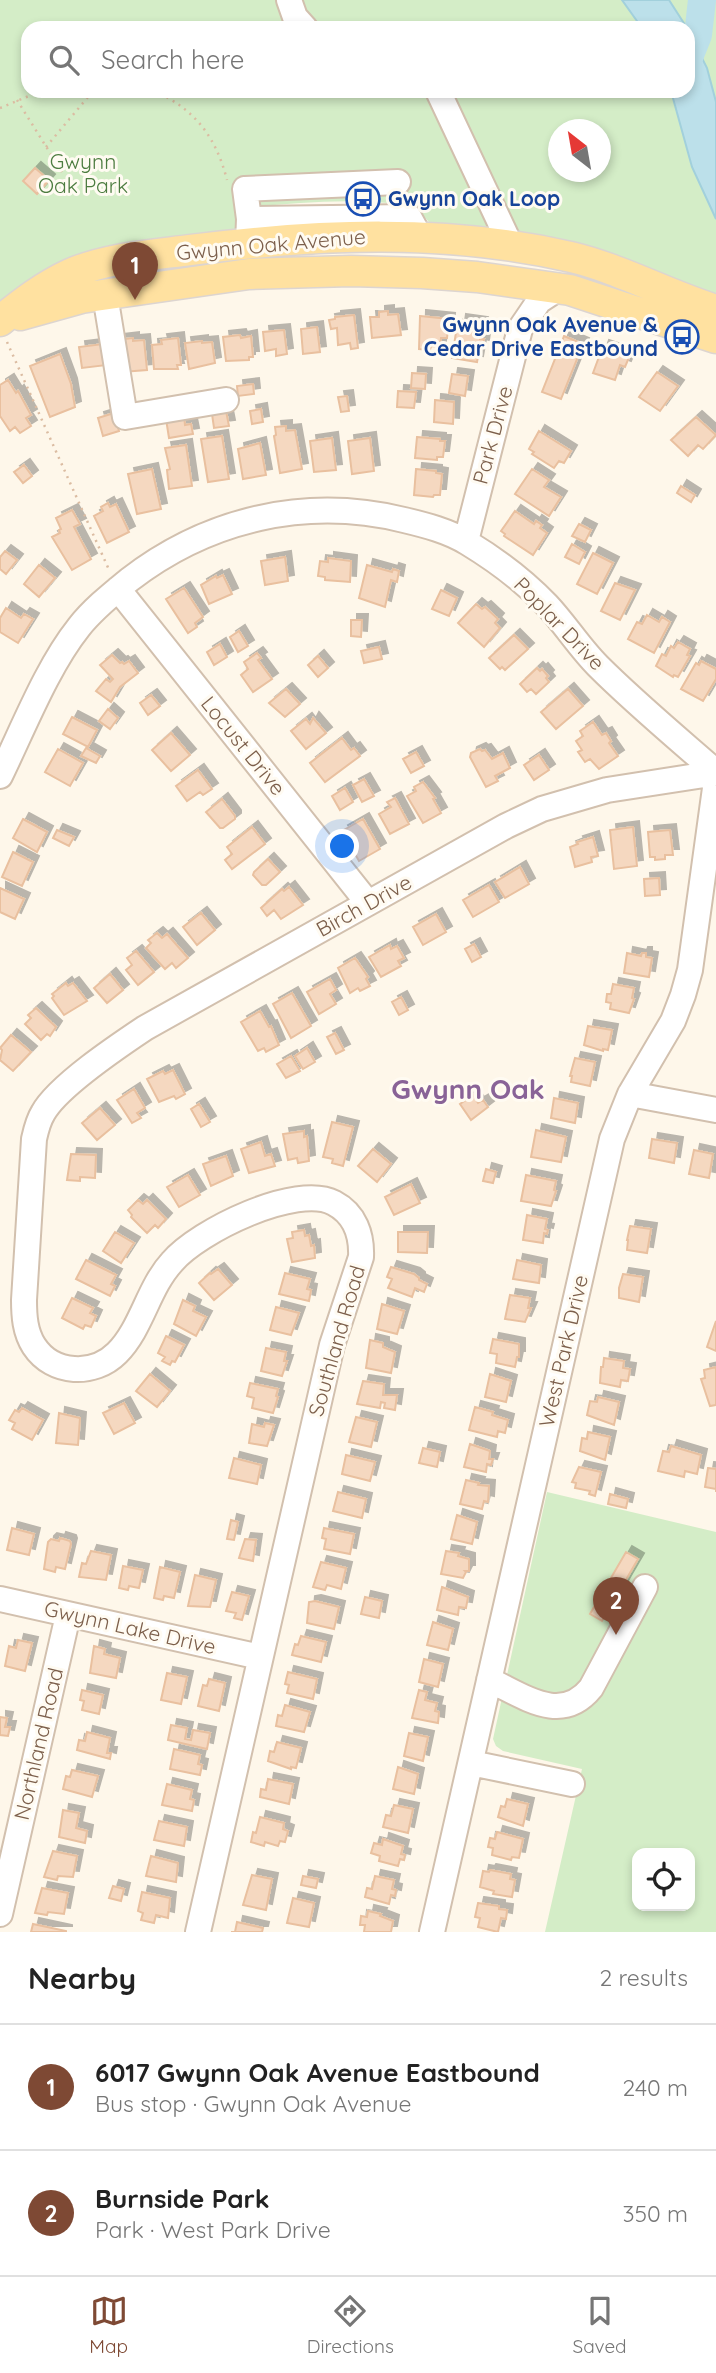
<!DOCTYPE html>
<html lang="en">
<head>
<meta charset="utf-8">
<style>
  body { margin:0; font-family:Quicksand,sans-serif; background:#f6f6f6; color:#222 }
  .controls { position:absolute; right:21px; bottom:21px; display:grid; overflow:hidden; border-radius:14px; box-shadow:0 4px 10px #0003 }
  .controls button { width:63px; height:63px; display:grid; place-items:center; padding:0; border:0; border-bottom:2px solid #e0e0e0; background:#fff; color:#222; font:35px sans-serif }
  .compass { position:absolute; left:548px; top:119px; width:63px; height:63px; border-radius:50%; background:#fff; box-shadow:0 4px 10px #0003; rotate:329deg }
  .you { position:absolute; left:343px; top:847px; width:24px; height:24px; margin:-18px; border:5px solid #fff; border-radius:50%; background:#1a73e8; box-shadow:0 0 0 10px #1a73e833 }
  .badge { display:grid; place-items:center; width:46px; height:46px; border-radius:50%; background:#7e4934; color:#fff; font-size:23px; font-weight:700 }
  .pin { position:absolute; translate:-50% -58px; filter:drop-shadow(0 2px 4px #0008) }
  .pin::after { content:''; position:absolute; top:37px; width:24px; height:21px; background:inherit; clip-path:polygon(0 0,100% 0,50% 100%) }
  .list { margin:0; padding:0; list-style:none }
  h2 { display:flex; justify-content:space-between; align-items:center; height:91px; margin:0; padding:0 28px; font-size:30px }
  h2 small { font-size:23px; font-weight:400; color:#767676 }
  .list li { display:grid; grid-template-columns:46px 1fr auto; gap:21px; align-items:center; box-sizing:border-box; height:126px; padding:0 28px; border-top:2px solid #e0e0e0 }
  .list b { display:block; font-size:26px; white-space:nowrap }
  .list p { margin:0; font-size:23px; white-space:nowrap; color:#767676 }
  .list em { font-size:23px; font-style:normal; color:#767676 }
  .icon { flex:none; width:38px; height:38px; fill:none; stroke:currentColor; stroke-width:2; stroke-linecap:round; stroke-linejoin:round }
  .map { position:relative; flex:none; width:716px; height:1932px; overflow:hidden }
  .search { position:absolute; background:#fff; box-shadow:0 4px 10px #0003; left:21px; right:21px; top:21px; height:77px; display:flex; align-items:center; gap:18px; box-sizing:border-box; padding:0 24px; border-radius:21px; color:#767676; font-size:26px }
  .sheet { height:343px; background:#fff }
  nav { display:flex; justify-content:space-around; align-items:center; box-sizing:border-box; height:98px; border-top:2px solid #e0e0e0; background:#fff; font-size:19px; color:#767676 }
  nav a { display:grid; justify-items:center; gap:4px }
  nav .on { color:#7e4934 }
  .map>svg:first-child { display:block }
</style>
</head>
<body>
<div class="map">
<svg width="716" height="1932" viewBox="0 0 716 1932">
  <defs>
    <filter id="shadow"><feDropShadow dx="6" dy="-6" stdDeviation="0" flood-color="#0004"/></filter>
  </defs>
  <rect width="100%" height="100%" fill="#fef7ea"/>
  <!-- green -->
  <path fill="#d4edc7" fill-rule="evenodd" d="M0,0H716V295L434,228L416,207C358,196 296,203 238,208V234L0,303ZM28,28H688V91H28ZM558,130H600V172H558Z
    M547,1492L716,1532V1932H545L582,1769L503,1751L496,1746L493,1739ZM637,1853H690V1906H637Z"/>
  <!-- water -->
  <path fill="#bce0ea" stroke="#a2d0dc" stroke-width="2" d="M622,0H669L687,28H642Z
    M688,30L707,68L716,102V219L692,167L671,91H688Z"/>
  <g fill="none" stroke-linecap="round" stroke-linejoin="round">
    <!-- river -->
    <path stroke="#bce0ea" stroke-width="28" d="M688,60L698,35L702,0"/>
  </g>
  <!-- building -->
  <path fill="#f5d8c0" stroke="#e9c09f" stroke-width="2" filter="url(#shadow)" d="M35,168L49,180L37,194L23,181Z
    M388,311V315L398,314L401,335L372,338L370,317H379V312Z
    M354,315L358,348L351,349L350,343L338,345L337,328L331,329L329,320L335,319V317Z
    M420,316L449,319L447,338H441L440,347L431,346L430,350L419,349Z
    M460,320L482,323L480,339H484L483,346L480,345L477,362L452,358L457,326L459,327Z
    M317,327L320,352L303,354L301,329Z
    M284,330L287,354L276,356V349L265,351L263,332Z
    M240,335L241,338L251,336L253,357H249V360L226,361L223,337Z
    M564,336L583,344L561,399L542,392Z
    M133,338V341L144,340L147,370L122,372L116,340Z
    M178,338L181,365H177L178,369H154L152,345L162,344L161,340Z
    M202,341V343L212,342L215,363L189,369L185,343Z
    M103,344L107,365L82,368L79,347Z
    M603,346L630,355L625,367L620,365L615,380L593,373Z
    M60,354L71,384L75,407L50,417L30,366Z
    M657,372L678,386L660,411L639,397Z
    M412,373L426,374L425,389L411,388Z
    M452,374L468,376L465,396L449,393Z
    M8,380L16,393L18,391L31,415L26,418L31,426L20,433L15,427L10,431L0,416V385Z
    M253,384L254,394L238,396L237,386Z
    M398,391L416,392L414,408L397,407Z
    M347,396L349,411L341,412L338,397Z
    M435,400L454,402L453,424L434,422Z
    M261,409L263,422L252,424L250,411Z
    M226,411L229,426L214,428L212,414Z
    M114,413L119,431L103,436L98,418Z
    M184,416L185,425L191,424L193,434L169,438L166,419Z
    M696,417L716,435L703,449L698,445L688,456L671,440Z
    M286,426V431L295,430L302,469L280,473L274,436L276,435L275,427Z
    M539,431L571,451L564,463L559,461L554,468L532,454L534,452L529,449Z
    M222,436L229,479L208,482L201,439Z
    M417,437L440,439V441H445L443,457H437V460L415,458Z
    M332,438L336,470L314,472L310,441Z
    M370,438L374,471L352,474L348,441Z
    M260,443L266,475L243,479L238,449Z
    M186,445L192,486L169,489L167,470L170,469L165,448Z
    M24,465L32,476L23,483L14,472Z
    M152,469L161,509L137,514L128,474Z
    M416,469L436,471V473L442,474L440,495H434L433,497L414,495Z
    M532,469L549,480L544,487L561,497L549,516L515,494Z
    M681,486L695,495L691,502L677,493Z
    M108,503L110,507L116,504L129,532L107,543L94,516L103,511L101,507Z
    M72,510L80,524L74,527L91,559L72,570L52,537L60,533L59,530L61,529L56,518Z
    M515,511L534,524L536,521L542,525L540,528L547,533L533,555L504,536L505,534L501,531Z
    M579,524L591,530L585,542L572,536Z
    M572,544L585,552L579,564L565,557Z
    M5,551L17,560L6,574L0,569V557Z
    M593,553L613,563L597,594L577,584Z
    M285,557L288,581L265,585L261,561Z
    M328,558L351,561L350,582L325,580V577L318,576L320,561L328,562Z
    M39,565L55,578L39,597L24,584Z
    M367,565L392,572L393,569L399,571L397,582L391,580L385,607L359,598Z
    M223,575L232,594L209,604L201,585L216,576L217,578Z
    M615,583L635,590L620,620L601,611Z
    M184,588L203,617L195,623L197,627L188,633L166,599Z
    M441,590L457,598L449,616L432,609Z
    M476,604L482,609L485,607L498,619L495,623L500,628L484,647L458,623Z
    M6,608L21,618L24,614L33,619L18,643L0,632V618Z
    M647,615L659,622L662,617L670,622L654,653L628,639L637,622L642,624Z
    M351,620H362L361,637L351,636Z
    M239,631L248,646L238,652L230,637Z
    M514,635L528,649L505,670L502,667L500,669L489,658Z
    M678,642L690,649L687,655L690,656L678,677L674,675L673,677L656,666L662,654L666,656L671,646L674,648Z
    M220,644L227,657L214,665L207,652Z
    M379,647L382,659L364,663L361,651Z
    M257,653L261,658L258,660L272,679L253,692L241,675L248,669L244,662Z
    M112,655L120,663L122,662L124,664L129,661L138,673L120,687L111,702L96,691L106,679L110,682L113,679L100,665Z
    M318,656L328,668L318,677L308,665Z
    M701,661L716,669V679L703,701L681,689L696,663L699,665Z
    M537,668L540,671L542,669L548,676L546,678L549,682L536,694L531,689L527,692L520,684Z
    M286,689L300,704L285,717L269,703Z
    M568,689L583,706L556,729L541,712Z
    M151,695L160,706L148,715L140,703Z
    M108,709L118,718L110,729L99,721Z
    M72,717L97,730L88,747L63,734Z
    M313,718L326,733L306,749L291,731L306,719L310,724Z
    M593,722L602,735L606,733L611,741L609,743L618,756L599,769L590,759L585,762L578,752L582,750L576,741L583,736L580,731Z
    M171,733L190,755L171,771L152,750Z
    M342,738L351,750L354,748L360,756L325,782L310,763Z
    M86,748L100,756L96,763L81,756Z
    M58,749L83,763L70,786L45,772Z
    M480,749L482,751L485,750L492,759L503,753L510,768L495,776L498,781L486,787L470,757L471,753Z
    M416,752L424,766L411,773L403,759Z
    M539,755L549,770L534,780L524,765Z
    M198,770L212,789L203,795L200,792L187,801L176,786Z
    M364,779L374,796L362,802L353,785Z
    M423,782L435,798L433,799L441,813L423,823L407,796L416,791L414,787Z
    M345,788L353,802L340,810L332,796Z
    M395,798L409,824L390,834L379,814L391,807L387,802Z
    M222,799L235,816V819L223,828H220L206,812Z
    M23,819L47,832L37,852L13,838Z
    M363,819L380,849L359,861L342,831Z
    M252,827L265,844L232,869L225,860L232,854L227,847Z
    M633,827L637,866L614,869L610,830Z
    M57,830L74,837L69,846L53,838Z
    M670,830L673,855H665V859L655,860V857H650L648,832Z
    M593,837L598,856L591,857L592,862L575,867L570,847L578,844L577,842Z
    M13,852L33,862L22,886L2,877Z
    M268,859L280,872L266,885H262L253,875L254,872Z
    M520,867L529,884L505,898L495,882Z
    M659,878L660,895L645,896L644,879Z
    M489,885L499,902L473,917L463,900Z
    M289,887L303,905L281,919L274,910L267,916L261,908L282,889L284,891Z
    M0,888L24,899L15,919L0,912Z
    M201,913L215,930L197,945L183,927Z
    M436,914L446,932L423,945L413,927Z
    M157,933L162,938L167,934L188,958L176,968L172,963L165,969L146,948L151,943L148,940Z
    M474,944L481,957L472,962L465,949Z
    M390,945L391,949L397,946L404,958L398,961L401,966L381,977L369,957Z
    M136,951L154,972L138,985L126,970L132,965L127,958Z
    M627,953L641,956L642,953H646V957L652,958L649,977L624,973Z
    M355,958L368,977L366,979L370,986L360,991L358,988L350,993L338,968Z
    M110,974L123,990L107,1003L94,988Z
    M330,979L336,990L330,994L336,1004L319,1014L307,992Z
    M66,983L68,986L73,983L87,1001L64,1015L52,998L54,996L52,994Z
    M613,984L634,988L632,998L634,999L629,1013L610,1009L611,1003L606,1002L607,994H611Z
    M292,993L311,1026L291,1038L273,1004Z
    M401,997L408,1010L399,1015L392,1002Z
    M36,1008L56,1027L50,1036L47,1034L41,1040L25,1024L31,1018L28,1015Z
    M260,1011L269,1027L271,1026L279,1045L266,1052L264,1048L258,1051L241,1022Z
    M588,1026L612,1030L608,1050L603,1049V1051L584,1045Z
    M335,1033L344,1050L336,1054L327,1037Z
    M11,1035L31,1052L13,1071L0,1060L2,1050L0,1048Z
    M307,1048L315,1062L303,1069L295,1056Z
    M291,1056L300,1071L286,1078L277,1064Z
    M575,1058L595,1062L590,1086L571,1082L572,1076H570Z
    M173,1070L185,1094L176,1099L174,1096L159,1102L147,1079L163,1071L165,1074Z
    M134,1089L145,1108L137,1113L141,1118L132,1123L117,1100Z
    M473,1095L478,1103L483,1100L488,1107L471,1120L460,1104Z
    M554,1098L578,1103L575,1123L551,1118Z
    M199,1104L210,1122L201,1127L191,1109Z
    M100,1108L115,1125L97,1140L82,1123Z
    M332,1122L353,1127L343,1166L332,1163L333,1159L323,1157Z
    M536,1130L566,1137L561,1162L531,1157Z
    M304,1131V1137L307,1136L309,1161L298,1163L297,1158L288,1160L283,1134Z
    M652,1139L677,1143L674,1163L649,1158Z
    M261,1142L265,1156L271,1154L275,1166L249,1173L241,1149Z
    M373,1149L391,1164L377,1182L358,1166Z
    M694,1150L713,1154L709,1178L689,1174Z
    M71,1154L96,1155L95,1178L80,1177V1181L67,1180Z
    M226,1156L233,1176L211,1186L203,1164Z
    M486,1169L496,1172L493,1183L483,1181Z
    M188,1175L200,1195L179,1207L167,1187Z
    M526,1175L556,1181L554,1190L556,1191L551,1206L521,1201Z
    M411,1184L420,1203L394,1215L385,1197Z
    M138,1200L143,1204L147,1200L166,1219L158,1228L155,1225L147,1233L131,1217L132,1215L128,1210Z
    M527,1215L547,1219L545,1229L548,1230L547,1234L544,1233L543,1243L523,1240Z
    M630,1226L651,1229L647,1253L627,1250L628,1240H627Z
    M304,1230L305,1236L309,1235L311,1246L314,1245L315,1258L292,1262L287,1239L293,1238L292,1232Z
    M115,1232L134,1243L121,1263L103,1251Z
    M398,1232H428L427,1253L398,1252Z
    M86,1260L116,1275L111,1284L115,1286L110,1296L76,1279Z
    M517,1260L541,1265L539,1283L513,1279Z
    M391,1267L414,1274L419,1278V1280L427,1284L424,1292L415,1288L412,1297L388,1288L392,1279L387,1277Z
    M218,1269L232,1285L214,1300L199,1283L210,1273L211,1274Z
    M285,1273L310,1279L307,1289L311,1290L309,1301L279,1294Z
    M623,1274L643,1277L639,1302L619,1298V1288Z
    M510,1295L530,1298L528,1308H531L525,1322L505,1319Z
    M72,1298L93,1308L90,1313L96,1316L91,1327L85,1325L83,1329L62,1318Z
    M183,1300L195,1306L193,1311L206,1317L196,1336L174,1324Z
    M382,1304L404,1311L397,1334L377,1329Z
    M276,1307L299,1313L291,1335L270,1330Z
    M716,1321V1351L707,1347Z
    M166,1336L184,1345L175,1362L172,1361L170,1365L162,1361L165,1357L158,1353Z
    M493,1339L519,1344V1357H517L515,1367L496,1363L497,1354L490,1353Z
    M370,1340L383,1343V1347L395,1352L391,1373L366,1368Z
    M266,1348L286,1352L284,1361H287L282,1376L261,1371Z
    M604,1358L624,1361L623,1368L630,1369L628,1381L621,1380L620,1387L600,1383L601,1367H603Z
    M716,1367V1405L710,1406L701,1379L705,1378L704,1370Z
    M150,1374L170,1391L157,1407L136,1391Z
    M490,1374L511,1381L506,1402L485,1397Z
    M363,1381L384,1384L383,1395H397L395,1410L384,1408L385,1403L381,1402L380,1408L357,1404Z
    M250,1383L278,1389L276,1396L278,1397L273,1413L252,1408L254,1398L247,1396Z
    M598,1397L619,1402L614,1425L587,1415L590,1401L597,1402Z
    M124,1403L135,1423L114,1434L103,1413Z
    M475,1407L493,1412L492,1415L508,1420L505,1433L498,1431L497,1437L469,1430Z
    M22,1408L43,1420L32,1440L12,1429L15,1423L9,1420L15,1410L19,1412Z
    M59,1413L80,1418L78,1445L56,1443Z
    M356,1417L377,1422L371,1447L349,1442Z
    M265,1423L274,1425L267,1446L249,1443L252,1424L264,1427Z
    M588,1432L610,1437L605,1460L580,1451L582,1438L587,1439Z
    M470,1444L490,1451L489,1459H493L491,1465L487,1464L486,1472L464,1467Z
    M671,1446L701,1455L697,1474L685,1471L684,1477L658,1471L663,1451L669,1452Z
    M423,1448L440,1452L437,1467L419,1463Z
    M346,1455L375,1462L370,1481L342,1474Z
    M234,1458L261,1465L257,1484L229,1478Z
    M579,1467L601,1472L595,1496L589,1494L590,1491L575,1488L576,1483L572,1482Z
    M708,1468L716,1469V1492V1489L705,1487Z
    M466,1480L479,1483L478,1485L489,1486L488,1502L484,1501L482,1509L460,1504Z
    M338,1492L366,1499L362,1518L333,1511Z
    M610,1494L628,1499L626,1508L608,1504Z
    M457,1515L477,1522L472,1544L451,1539Z
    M231,1520L238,1522L234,1540L227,1539Z
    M12,1528L34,1534L29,1555L7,1550Z
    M324,1528L354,1534L350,1554L324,1549L326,1539L322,1538Z
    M60,1538L70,1541L71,1544L65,1569L56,1567L55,1572L44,1569L48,1542L51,1539L59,1541Z
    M245,1539L256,1540L253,1561L239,1558Z
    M91,1551L111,1555L106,1580L79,1577L82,1563L86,1564Z
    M446,1551L459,1553L458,1556L469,1559V1571H465L466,1572L463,1578L441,1574Z
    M626,1552L638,1559L602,1621L590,1614Z
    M321,1562L346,1568L341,1589L327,1585L325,1590L313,1587Z
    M123,1566L143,1570L139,1588L129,1586L128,1590L119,1588Z
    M160,1567L180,1572L174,1598L164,1596L163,1600L154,1598Z
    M195,1575L216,1580L210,1607L188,1606Z
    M442,1587L468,1597L466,1608L459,1607L458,1615L437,1610Z
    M232,1592L249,1596L242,1620L234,1618L236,1613L226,1611Z
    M365,1597L382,1601L379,1618L361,1614Z
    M315,1601L339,1607L334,1629L307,1623L309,1602Z
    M433,1622L453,1629L448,1650L427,1645Z
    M301,1636L326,1642L321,1662L292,1655L295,1644L298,1645Z
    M18,1640L32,1643L25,1671L5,1666L9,1646L16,1648Z
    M94,1646L105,1649L104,1654L120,1658L116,1678L90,1673Z
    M424,1659L443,1664L438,1687L419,1682Z
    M288,1672L317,1679L313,1699L287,1693L289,1685L285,1684Z
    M167,1673L187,1677L181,1704L161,1700Z
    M209,1679L225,1683L219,1711L198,1706L203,1685L207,1686Z
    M82,1690L103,1695L99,1714L82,1710L84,1701L80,1700Z
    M419,1690L427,1692L425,1700L437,1703L435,1711L439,1712L438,1723L412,1718Z
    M285,1705L310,1712L304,1732L276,1726L278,1715L282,1716Z
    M0,1717L7,1718L5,1727H10L8,1736L0,1735Z
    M171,1725L187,1728L185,1739L191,1740L193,1730L210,1733L207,1749L168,1740Z
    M87,1732L110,1738L107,1753H111L110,1759L77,1750L79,1740L85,1741Z
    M409,1733L428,1737L423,1761L404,1756Z
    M277,1742L301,1748L296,1768L291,1767V1769L268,1761L270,1751L274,1752Z
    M174,1749L200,1755L198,1764L202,1765L200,1775L170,1769Z
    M398,1767L418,1774L414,1794L393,1789Z
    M72,1770L98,1776L92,1797L63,1789L66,1776L70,1777Z
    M268,1779L293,1784L289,1804L260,1797L261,1789L266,1790Z
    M167,1784L192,1790L190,1799L194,1800L192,1811L162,1805Z
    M507,1799L528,1804L523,1826L498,1817L501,1806L505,1807Z
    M394,1805L413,1809L408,1833L383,1827L386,1815L391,1816Z
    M63,1810L79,1813L76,1828L87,1831L85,1843L59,1837Z
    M260,1817L284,1823L283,1829L288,1831L285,1842L280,1841L278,1846L265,1842L264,1846L251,1842L253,1832L256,1833Z
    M159,1821L187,1827L184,1846L154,1840Z
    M497,1832L523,1839L519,1858L512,1857L511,1860L492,1855L493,1848L488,1847L490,1838L495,1839Z
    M383,1839L403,1846L401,1854L405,1855L404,1860L400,1859L398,1866L379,1861L380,1856L371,1853L374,1843L382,1845Z
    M53,1851L77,1856L73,1877L58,1876L57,1880L44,1877Z
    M151,1856L178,1863L176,1882L146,1876Z
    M490,1870L511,1874L510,1879L515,1880L512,1897L493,1894L494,1891L480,1887L483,1871L489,1872Z
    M252,1875L272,1879L266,1910L243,1905Z
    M303,1876L318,1879L316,1888L301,1885Z
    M375,1876L394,1880L392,1889L396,1890L395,1896L391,1895L389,1904L365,1897L367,1888L372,1889Z
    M113,1886L124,1889L121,1901L109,1898Z
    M42,1888L68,1893L64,1914L48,1912L47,1915L35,1913Z
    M142,1892L170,1898L168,1918L156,1915L154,1923L141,1920L143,1913L138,1911Z
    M293,1898L314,1903L309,1927L287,1923Z
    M478,1903L499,1906V1909L507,1910L506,1919L501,1918L498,1932L478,1927L480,1918L475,1917Z
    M368,1911L381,1914L380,1916L393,1921L391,1932H364L365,1925H360L361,1916L367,1917Z
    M237,1922L263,1928L262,1932H231H235Z
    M33,1924L66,1931V1932H31Z"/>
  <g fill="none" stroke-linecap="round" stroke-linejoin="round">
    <defs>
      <path id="minor" d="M289,0L295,17L305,28
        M438,91L511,246
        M249,219L245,189L398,182
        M248,243L249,219L409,217L420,237
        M105,295L125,417L226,400
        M466,541L520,329L539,301L559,288
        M118,589L368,903
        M0,776C23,729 47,667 79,627C93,609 112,594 129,580C208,519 306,496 404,520C425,525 449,531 468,543C496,560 524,581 547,605C565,624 579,647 598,666C635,703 676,737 716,772
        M630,1094L716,1110
        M0,1599L260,1657
        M489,1680C524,1696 561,1725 591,1688L645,1587
        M471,1763L572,1784
        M0,1914L68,1615
        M198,1932L332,1345L361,1257C362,1235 355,1214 334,1203C297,1183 198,1231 172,1262C148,1288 142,1328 117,1353C94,1376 53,1375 34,1346C25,1332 24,1316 24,1300L34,1139C36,1130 38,1121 43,1113C58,1086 118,1046 145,1028L506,826L542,809L607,790L716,773
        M432,1932L612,1139L630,1094L673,1021L683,995L690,970L716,781"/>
      <path id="major" d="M20,315L81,298L249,274L351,271L422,273L477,277L570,290L716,338
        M0,321C22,303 44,286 70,274C106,258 151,255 190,250C317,234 445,228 571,257C618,268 668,295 716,310"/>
    </defs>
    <!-- minor casing -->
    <use href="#minor" stroke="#d2c0ae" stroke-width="28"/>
    <!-- major casing -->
    <use href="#major" stroke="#ddd5d0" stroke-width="33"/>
    <!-- path -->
    <path stroke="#dbbca2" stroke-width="2.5" stroke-dasharray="2 5" stroke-linecap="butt" d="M154,91C195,109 216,137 227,180
      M17,100L62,172
      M0,108L41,91
      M46,147L93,91
      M7,342L110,572"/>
    <!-- minor -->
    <use href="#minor" stroke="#fff" stroke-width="24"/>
    <!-- major -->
    <use href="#major" stroke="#ffe1a0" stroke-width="30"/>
  </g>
  <!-- icons -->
  <defs>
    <symbol id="bus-ring" viewBox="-11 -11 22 22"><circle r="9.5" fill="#fffbf2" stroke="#1a4fb4" stroke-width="1.5"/><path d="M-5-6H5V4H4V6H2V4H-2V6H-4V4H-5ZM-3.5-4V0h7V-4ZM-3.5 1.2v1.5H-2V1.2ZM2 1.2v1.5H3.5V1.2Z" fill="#1a4fb4"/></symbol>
  </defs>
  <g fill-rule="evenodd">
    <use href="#bus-ring" x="344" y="180" width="38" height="38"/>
    <use href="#bus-ring" x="663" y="318" width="38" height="38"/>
  </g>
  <g text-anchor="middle" stroke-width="6" stroke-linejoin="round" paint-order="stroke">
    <!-- park labels -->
    <g font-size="21" fill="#4c7c3f" stroke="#fffbf2">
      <text x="83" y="169">Gwynn<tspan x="83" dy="24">Oak Park</tspan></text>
    </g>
    <!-- transit labels -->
    <g font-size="21" font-weight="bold" fill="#164399" stroke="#fffbf2" text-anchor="start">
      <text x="388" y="206">Gwynn Oak Loop</text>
      <text x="658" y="332" text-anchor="end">Gwynn Oak Avenue &amp;<tspan x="658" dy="24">Cedar Drive Eastbound</tspan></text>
    </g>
    <!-- street labels -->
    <g font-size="21" fill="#7c5f4b" stroke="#fffbf2">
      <text transform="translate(271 245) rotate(-5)" y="7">Gwynn Oak Avenue</text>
      <text transform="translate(493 435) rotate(-75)" y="7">Park Drive</text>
      <text transform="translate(559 624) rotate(46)" y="7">Poplar Drive</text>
      <text transform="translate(243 746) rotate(51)" y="7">Locust Drive</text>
      <text transform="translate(364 906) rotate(-29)" y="7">Birch Drive</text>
      <text transform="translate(337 1341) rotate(-74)" y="7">Southland Road</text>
      <text transform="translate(564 1351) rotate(-77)" y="7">West Park Drive</text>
      <text transform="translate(130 1628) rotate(13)" y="7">Gwynn Lake Drive</text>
      <text transform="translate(39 1744) rotate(-77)" y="7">Northland Road</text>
    </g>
    <!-- district labels -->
    <g font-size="28" font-weight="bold" fill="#896397" stroke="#fffbf2">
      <text x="468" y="1099">Gwynn Oak</text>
    </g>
  </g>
</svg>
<div class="controls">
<button><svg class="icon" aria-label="locate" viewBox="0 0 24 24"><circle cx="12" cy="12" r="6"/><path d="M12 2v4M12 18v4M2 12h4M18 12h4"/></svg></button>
</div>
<svg class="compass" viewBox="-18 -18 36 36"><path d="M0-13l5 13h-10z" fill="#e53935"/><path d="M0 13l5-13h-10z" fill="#767676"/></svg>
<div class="you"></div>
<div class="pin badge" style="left:135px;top:300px">1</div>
<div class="pin badge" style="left:616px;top:1635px">2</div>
<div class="search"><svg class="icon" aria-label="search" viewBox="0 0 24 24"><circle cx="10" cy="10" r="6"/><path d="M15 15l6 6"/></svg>Search here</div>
</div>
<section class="sheet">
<h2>Nearby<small>2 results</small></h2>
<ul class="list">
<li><span class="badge">1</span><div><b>6017 Gwynn Oak Avenue Eastbound</b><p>Bus stop · Gwynn Oak Avenue</p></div><em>240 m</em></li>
<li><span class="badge">2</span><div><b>Burnside Park</b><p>Park · West Park Drive</p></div><em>350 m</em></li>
</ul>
</section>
<nav>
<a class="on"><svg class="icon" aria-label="map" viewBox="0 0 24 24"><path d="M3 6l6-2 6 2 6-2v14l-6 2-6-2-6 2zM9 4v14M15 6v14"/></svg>Map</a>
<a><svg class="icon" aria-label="directions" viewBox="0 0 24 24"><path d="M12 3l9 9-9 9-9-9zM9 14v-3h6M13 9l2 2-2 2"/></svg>Directions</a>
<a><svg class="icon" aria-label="saved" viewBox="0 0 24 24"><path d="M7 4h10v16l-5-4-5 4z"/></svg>Saved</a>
</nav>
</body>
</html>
